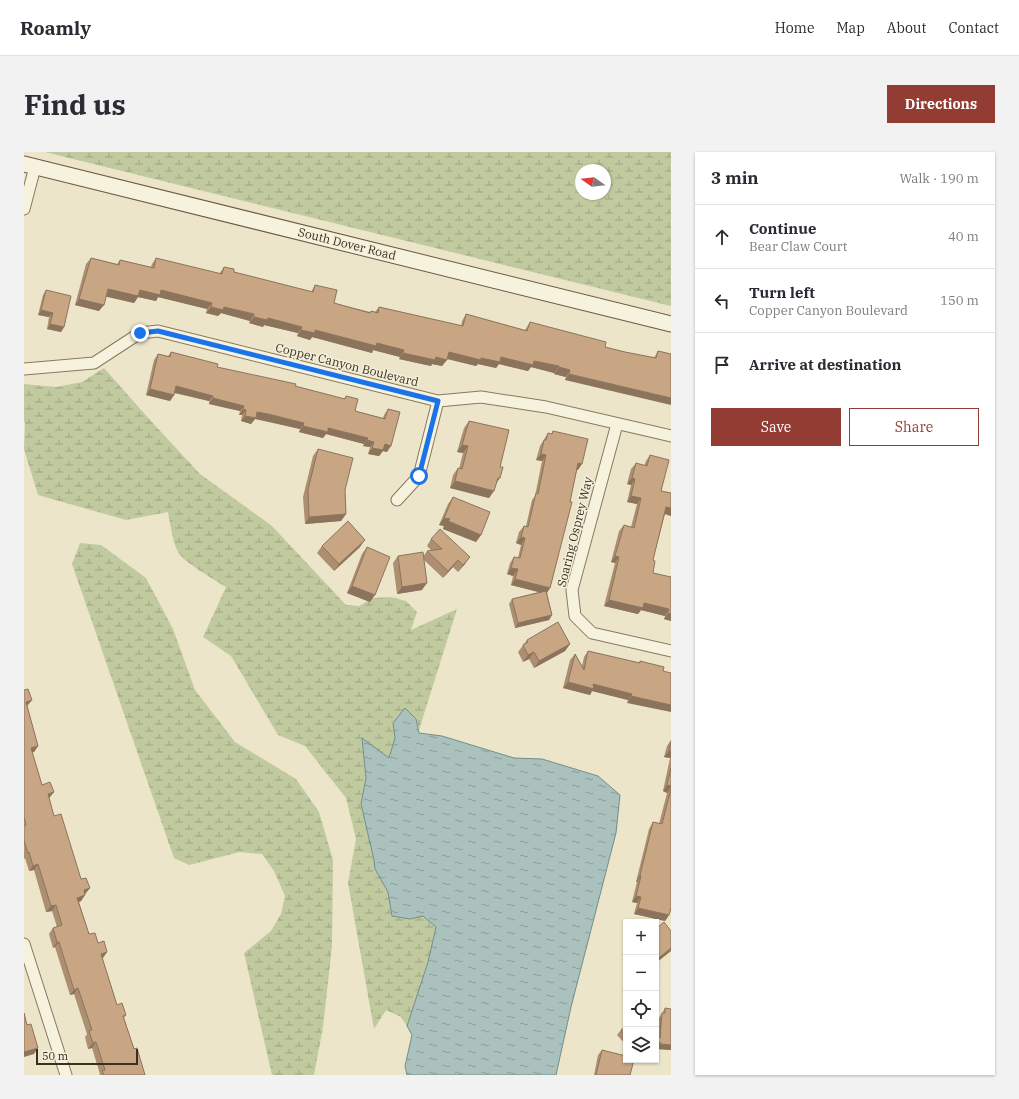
<!DOCTYPE html>
<html lang="en">
<head>
<meta charset="utf-8">
<style>
  body { margin:0; font-family:"IBM Plex Serif",serif; background:#f2f2f3; color:#2b2b33 }
  .controls { position:absolute; right:12px; bottom:12px; display:grid; overflow:hidden; border-radius:0px; box-shadow:0 1px 3px #0004 }
  .controls button { width:36px; height:36px; display:grid; place-items:center; padding:0; border:0; border-bottom:1px solid #e1e1e2; background:#fff; color:#2b2b33; font:20px sans-serif }
  .compass { position:absolute; left:551px; top:12px; width:36px; height:36px; border-radius:50%; background:#fff; box-shadow:0 1px 3px #0004; rotate:284deg }
  .scale { position:absolute; left:12px; bottom:10px; width:102px; box-sizing:border-box; padding-left:4px; border:2px solid #3a3022; border-top:0; font-size:11px; line-height:14px; white-space:nowrap; color:#3a3022; -webkit-text-stroke:3px #f4efda; paint-order:stroke }
  .stop { position:absolute; width:12px; height:12px; margin:-9px; border:3px solid #1a73e8; border-radius:50%; background:#fff }
  .stop.end { background:#1a73e8; border-color:#fff; box-shadow:0 1px 4px #0008 }
  .list { margin:0; padding:0; list-style:none }
  h2 { display:flex; justify-content:space-between; align-items:center; height:52px; margin:0; padding:0 16px; font-size:17px }
  h2 small { font-size:13px; font-weight:400; color:#7c7c81 }
  .list li { display:grid; grid-template-columns:26px 1fr auto; gap:12px; align-items:center; box-sizing:border-box; height:64px; padding:0 16px; border-top:1px solid #e1e1e2 }
  .list b { display:block; font-size:15px; white-space:nowrap }
  .list p { margin:0; font-size:13px; white-space:nowrap; color:#7c7c81 }
  .list em { font-size:13px; font-style:normal; color:#7c7c81 }
  .actions { display:flex; gap:8px; padding:12px 16px }
  .actions a { flex:1; padding:9px 0; border:1px solid #933c33; border-radius:0px; text-align:center; font-size:14px; color:#933c33 }
  .actions .main { background:#933c33; color:#fff }
  .icon { flex:none; width:22px; height:22px; fill:none; stroke:currentColor; stroke-width:2; stroke-linecap:round; stroke-linejoin:round }
  .map { position:relative; flex:none; width:647px; height:923px; overflow:hidden; border-radius:0px }
  header { display:flex; align-items:center; gap:24px; box-sizing:border-box; height:56px; padding:0 20px; background:#fff; border-bottom:1px solid #e1e1e2 }
  header strong { font-size:19px }
  nav { display:flex; gap:22px; margin-inline-start:auto; font-size:14px }
  .intro { display:flex; align-items:center; justify-content:space-between; box-sizing:border-box; height:96px; padding:0 24px }
  h1 { margin:0; font-size:28px }
  .button { padding:10px 18px; border-radius:0px; background:#933c33; color:#fff; font-size:14px; font-weight:700 }
  main { display:flex; gap:24px; padding:0 24px }
  aside { flex:1; background:#fff; border-radius:0px; box-shadow:0 1px 3px #0004 }
  .map>svg:first-child { display:block }
</style>
</head>
<body>
<header>
<strong>Roamly</strong>
<nav><a>Home</a><a>Map</a><a>About</a><a>Contact</a></nav>
</header>
<div class="intro"><h1>Find us</h1><a class="button">Directions</a></div>
<main>
<div class="map">
<svg width="647" height="923" viewBox="0 0 647 923">
  <defs>
    <pattern id="wetland-marsh" width="20" height="14" patternUnits="userSpaceOnUse"><rect width="20" height="14" fill="#c1ca9f"/><path d="M1 5h8M5 5V1M11 12h8M15 12V8" fill="none" stroke="#9ea481"/></pattern>
    <pattern id="water-ripples" width="26" height="14" patternUnits="userSpaceOnUse"><rect width="26" height="14" fill="#aac1bd"/><path d="M2 4q2-2 4 0t4 0M15 11q2-2 4 0t4 0" fill="none" stroke="#8b9d99"/></pattern>
  </defs>
  <rect width="100%" height="100%" fill="#ece5ca"/>
  <!-- wetland -->
  <path fill="url(#wetland-marsh)" fill-rule="evenodd" d="M21,0H647V154ZM557,18H581V42H557Z
    M80,216L126,268L176,322L248,374L322,453L335,454L349,446L367,445L382,449L393,460L387,478L433,457L395,578L392,567L369,571L371,587L365,606L338,587L342,626L337,652L350,707L351,717L364,740L368,764L386,767L399,764L412,775L404,810L383,874L377,865L362,858L350,877L324,731L332,687L322,646L281,594L254,583L207,504L179,485L202,435C192,429 162,411 156,403C148,391 147,374 144,360L102,368L14,343L0,297L1,271L0,269V232L32,235L58,230Z
    M56,391L77,393L122,426L149,477L171,538L211,590L272,627L295,660L309,708L308,794L299,875L290,923H248L220,801L247,779L257,762L261,744L250,719L238,702L216,700L165,713L150,706L48,412Z"/>
  <!-- water -->
  <path fill="url(#water-ripples)" stroke="#718f8b" d="M381,556L392,567L395,581L418,584L490,606L518,607L574,624L596,643L592,681L547,855L532,923H383L381,914L388,883L383,874L404,810L412,775L399,764L386,767L368,764L364,740L351,717L350,708L337,652L342,626L338,586L365,606L371,586L369,571Z"/>
  <g fill="none" stroke-linecap="round" stroke-linejoin="round">
    <defs>
      <path id="street" d="M0,57L11,15
        M0,217L70,211L116,181L134,179L414,249L457,245L522,255L647,284
        M593,272L548,438L551,464L568,481L647,499
        M373,348L395,324L414,249
        M0,792L42,923"/>
      <path id="secondary" d="M0,12L647,172"/>
    </defs>
    <!-- street casing -->
    <use href="#street" stroke="#887960" stroke-width="13"/>
    <!-- secondary casing -->
    <use href="#secondary" stroke="#6a5a43" stroke-width="17"/>
    <!-- street -->
    <use href="#street" stroke="#f7f2dd" stroke-width="11"/>
    <!-- secondary -->
    <use href="#secondary" stroke="#f7f2dd" stroke-width="15"/>
  </g>
  <!-- wall -->
  <path fill="#ac8f71" d="M67,106L93,112L96,108L127,115L128,112L132,106L195,122L200,115L210,120L287,140L291,133L310,151L346,160L347,159L351,160L355,155L437,174L438,169L442,162L501,178L506,170L581,195L601,200L630,206L634,199L647,202L541,228L542,225L530,222V221L507,215L504,219L475,212L472,216L454,212L452,214L423,207L418,214L408,212L407,214L375,207L376,205L349,198L348,201L288,185L286,188L273,184L274,181L240,173L239,175L225,171L226,169L197,161L194,164L182,161L183,157L134,145L132,149L114,145L110,151L82,144L75,159L51,153L62,112Z
    M22,138L40,175L37,180L23,177L25,165L14,163L19,143Z
    M147,200L193,215L320,247L322,244L331,259L359,266L360,263L364,257L363,300L359,299L355,304L344,302L346,295L339,294L340,292L302,282L299,286L275,280L276,277L240,268L231,267L227,272L217,269L218,263H215L216,259L185,252V249L150,241V243L146,249L122,243L130,208L134,202L144,204Z
    M445,269L472,332L465,346L426,336L429,323L434,316L435,317L439,301L433,300L440,276Z
    M529,279L554,318H553L526,436L523,441L528,463L525,468L491,476L485,452L488,447L515,440L487,433L489,424L483,422L486,411L490,405L494,406L497,393L492,391L495,380L500,374H502L508,348L511,344L518,309L512,308L516,294L524,281L527,282Z
    M294,297L321,338L322,362L317,369L281,372L279,345L289,304Z
    M626,303L637,339L647,341V364L641,362L629,408V421L647,425V469L640,467L641,464L617,458L614,462L580,454L591,411L587,410L595,379L600,373L607,375L613,352L603,350L607,333L603,332L607,317L612,311L620,314L622,309Z
    M429,345L457,383L452,390L419,377L420,374L415,373L424,352Z
    M407,387L441,412L434,420L429,415L419,426L400,408L398,438L373,442L369,411L374,404L399,405L403,399H408L403,394Z
    M298,394L336,395L310,419L293,401Z
    M343,395L346,450L323,441L338,402Z
    M503,488L546,492L541,499L510,516L505,507L499,510L494,500Z
    M564,499L615,511L616,509L640,515L603,551L604,548L568,539L566,543L539,536L546,508L551,502L558,514L560,505Z
    M0,538L8,548L3,554L14,594L10,600H8L18,633L30,640L25,646L30,664L57,727L66,736L61,742V743L57,749L55,750L65,782L83,800L78,806L93,853L102,863L100,866L110,897L121,923H75L76,922L68,896L64,897L61,885L63,882L50,842L46,843L31,795L29,796L25,782L29,776L33,775L28,759L22,760L10,718L5,719L1,706L0,707Z
    M647,588V759H646L645,763L641,769L610,762L613,751L608,750L613,730H612L625,677L629,670L635,672L643,641L639,639L646,606L640,605L643,594Z
    M641,856L647,898L633,897V895L632,896V881L634,883L635,866Z
    M602,874V893L593,883L597,878Z
    M578,898L606,923H570L574,903Z"/>
  <!-- shaded-wall -->
  <path fill="#8c745c" d="M84,137L137,138L188,151L183,157L134,145L132,149L114,145L110,151L79,144Z
    M55,147L80,153L75,159L51,153Z
    M187,155H200L230,162L226,169L197,161L194,164L182,161Z
    M17,158L29,161L25,165L14,163Z
    M230,165L244,166L278,175L274,181L240,173L239,175L225,171Z
    M26,172L40,175L37,180L23,177Z
    M277,178H291L353,191L380,198L376,205L349,198L348,201L288,185L286,188L273,184Z
    M425,200L457,206L477,205L510,209L535,214L530,221L507,215L504,219L475,212L472,216L454,212L452,214L420,206Z
    M379,201L412,205L423,208L418,214L408,212L407,214L375,207Z
    M535,215L546,218L542,225L530,222Z
    M545,222L647,246V253L541,228Z
    M152,234L189,244L185,249L148,240Z
    M126,237L150,243L146,249L122,243Z
    M189,246L220,254L216,259L185,252Z
    M219,257L222,258L218,263H215Z
    M233,260L244,262L280,271L276,277L231,267L227,272L217,269L221,264Z
    M279,274L304,276L344,286L340,292L302,282L299,286L275,280Z
    M343,288L350,290L346,295L339,294Z
    M361,292L367,294L363,300L359,299L355,304L344,302L348,296Z
    M438,293L444,294L439,301L433,300Z
    M517,302L522,303L518,309L512,308Z
    M554,311L558,312L554,318L550,317Z
    M474,326H476L471,333Z
    M608,326L611,327L607,333L603,332Z
    M431,329L470,339L465,346L426,336Z
    M607,344L617,346L613,352L603,350Z
    M642,355L647,356V364L638,361Z
    M322,362L317,369L281,372L285,365Z
    M420,366L426,367L457,383L452,390L419,377L420,374L415,373Z
    M497,385L501,386L497,393L492,391Z
    M341,388L336,395L310,419L315,412Z
    M591,404L595,405L591,411L587,410Z
    M446,405L441,412L434,420L439,413Z
    M434,408L429,415L419,426L424,419Z
    M487,416L494,417L489,424L483,422Z
    M491,427L526,436L522,442L487,433Z
    M403,431L398,438L373,442L378,435Z
    M328,434L351,443L346,450L323,441Z
    M585,448L620,451L645,457L641,464L617,458L614,462L580,454Z
    M644,461L647,462V469L640,467Z
    M528,463L525,468L491,476L494,471Z
    M546,492L541,499L510,516L515,509Z
    M510,500L505,507L499,510L504,503Z
    M544,530L569,532L608,542L604,548L568,539L566,543L539,536Z
    M607,544L647,553V560L603,551Z
    M8,548L3,554L0,555L2,550Z
    M14,594L10,600L3,602L7,596Z
    M645,599H647V605L646,606L640,605Z
    M643,633L647,634V635L643,641L639,639Z
    M30,640L25,646L20,648L24,642Z
    M14,712L10,718L5,719L9,714Z
    M616,723L617,724L613,730H612Z
    M66,736L61,742L56,744L60,738Z
    M61,743L57,749L49,752L53,746Z
    M612,744L617,745L613,751L608,750Z
    M32,753L28,759L22,760L27,754Z
    M614,756L645,763L641,769L610,762Z
    M33,790H35L31,795L29,796Z
    M647,796V799L632,811V808Z
    M83,800L79,806L73,808L77,802Z
    M54,836L50,842L46,843L50,838Z
    M72,890L68,896L64,897L69,891Z
    M636,892L647,893V898L633,897Z
    M14,896L10,902L0,905V900Z"/>
  <!-- building -->
  <path fill="#c8a683" stroke="#8c745c" d="M67,106L95,113L96,108L130,116L132,106L198,122L200,115L210,117V120L289,140L291,133L313,138L310,151L346,161L347,159L354,161L355,155L439,174L442,162L503,179L506,170L582,190L581,195L601,200L632,206L634,199L647,202V246L545,222L546,218L535,215V214L510,209L509,213L477,205L476,210L457,206V208L425,200L423,208L412,205L411,208L379,201L380,198L353,191L352,194L291,178V181L277,178L278,175L244,166L243,168L230,165V162L200,155L199,158L187,155L188,151L137,138L136,143L116,138L114,144L84,137L80,153L55,147Z
    M22,138L47,144L40,175L26,172L29,161L17,158Z
    M147,200L194,212L193,215L272,232L271,234L321,247L322,244L334,247L331,259L361,267L364,257L376,260L367,294L361,292L359,298L348,296L350,290L343,288L344,286L304,276V280L279,274L280,271L244,262L233,260L232,266L221,264L222,258L219,257L220,254L189,246V244L152,234L150,243L126,237L134,202L146,205Z
    M445,269L485,278L476,315H479L476,326H474L470,339L431,329L434,316L438,317L444,294L438,293Z
    M529,279L564,287L558,312L554,311L546,350H548L526,436L491,427L494,417L487,416L490,405L496,406L501,386L497,385L500,374L504,375L512,341L514,342L522,303L517,302L520,288H522L524,281L528,282Z
    M294,297L329,306L321,338L322,362L285,365L284,338Z
    M626,303L645,308L637,339L647,341V356L642,355L629,408L631,409L629,421L647,425V462L644,461L645,457L620,451L619,456L585,448L595,405L591,404L600,373L610,376L617,346L607,344L611,327L608,326L612,311L623,314Z
    M429,345L466,360L457,383L424,369L426,367L420,366Z
    M324,369L341,388L315,412L298,394Z
    M416,377L446,405L439,413L434,408L424,419L403,399L418,397L407,387Z
    M343,395L366,405L351,443L328,434Z
    M399,400L403,431L378,435L374,404Z
    M522,439L528,463L494,471L488,447Z
    M534,470L546,492L515,509L510,500L504,503L499,493L504,490L503,488Z
    M564,499L616,511V509L640,515L639,519L647,521V553L607,544L608,542L569,532L570,537L544,530L551,502L560,518Z
    M4,537L8,548L2,550L14,594L7,596L18,633L26,630L30,640L24,642L30,664L37,662L57,727L62,726L66,736L60,738L61,743L53,746L65,782L71,781L74,791L80,789L83,800L77,802L93,853L98,851L102,863L99,864L110,897L113,896L121,923H80L78,919L81,918L72,890L69,891L65,879L68,878L54,836L50,838L35,790H33L29,776L38,773L32,753L27,754L14,712L9,714L5,700L4,701L0,688V674L2,673L0,665V538Z
    M647,589V599H645Z
    M647,616V634L643,633Z
    M647,637V756L645,763L614,756L617,745L612,744L617,724L616,723L629,670L638,672Z
    M640,770L647,779V796L632,808V777Z
    M641,856L647,857V893L636,892V890L632,894V881L636,886L638,861H641Z
    M0,861L3,873L7,872L14,896L0,900Z
    M602,874V885L597,878Z
    M578,898L602,904V908H610L606,923H572Z"/>
  <g fill="none" stroke-linecap="round" stroke-linejoin="round">
    <!-- route -->
    <path stroke="#1a73e8" stroke-width="5" d="M116,181L134,179L414,249L395,324"/>
  </g>
  <g text-anchor="middle" stroke-width="3" stroke-linejoin="round" paint-order="stroke">
    <!-- street labels -->
    <g font-size="12" fill="#3a3022" stroke="#f4efda">
      <text transform="translate(323 92) rotate(14)" y="4">South Dover Road</text>
      <text transform="translate(323 213) rotate(14)" y="4">Copper Canyon Boulevard</text>
      <text transform="translate(551 380) rotate(-76)" y="4">Soaring Osprey Way</text>
    </g>
  </g>
</svg>
<div class="controls">
<button>+</button>
<button>−</button>
<button><svg class="icon" aria-label="locate" viewBox="0 0 24 24"><circle cx="12" cy="12" r="6"/><path d="M12 2v4M12 18v4M2 12h4M18 12h4"/></svg></button>
<button><svg class="icon" aria-label="layers" viewBox="0 0 24 24"><path d="M12 4l9 5-9 5-9-5zM3 14l9 5 9-5"/></svg></button>
</div>
<svg class="compass" viewBox="-18 -18 36 36"><path d="M0-13l5 13h-10z" fill="#e53935"/><path d="M0 13l5-13h-10z" fill="#7c7c81"/></svg>
<div class="scale">50 m</div>
<div class="stop" style="left:395px;top:324px"></div>
<div class="stop end" style="left:116px;top:181px"></div>
</div>
<aside>
<h2>3 min<small>Walk · 190 m</small></h2>
<ul class="list">
<li><svg class="icon" aria-label="ahead" viewBox="0 0 24 24"><path d="M12 20V5M6 11l6-6 6 6"/></svg><div><b>Continue</b><p>Bear Claw Court</p></div><em>40 m</em></li>
<li><svg class="icon" aria-label="left" viewBox="0 0 24 24"><path d="M17 20v-9H6M10 6l-5 5 5 5"/></svg><div><b>Turn left</b><p>Copper Canyon Boulevard</p></div><em>150 m</em></li>
<li><svg class="icon" aria-label="arrive" viewBox="0 0 24 24"><path d="M6 21V4h12l-3 4 3 4H6"/></svg><div><b>Arrive at destination</b></div></li>
</ul>
<div class="actions"><a class="main">Save</a><a>Share</a></div>
</aside>
</main>
</body>
</html>
